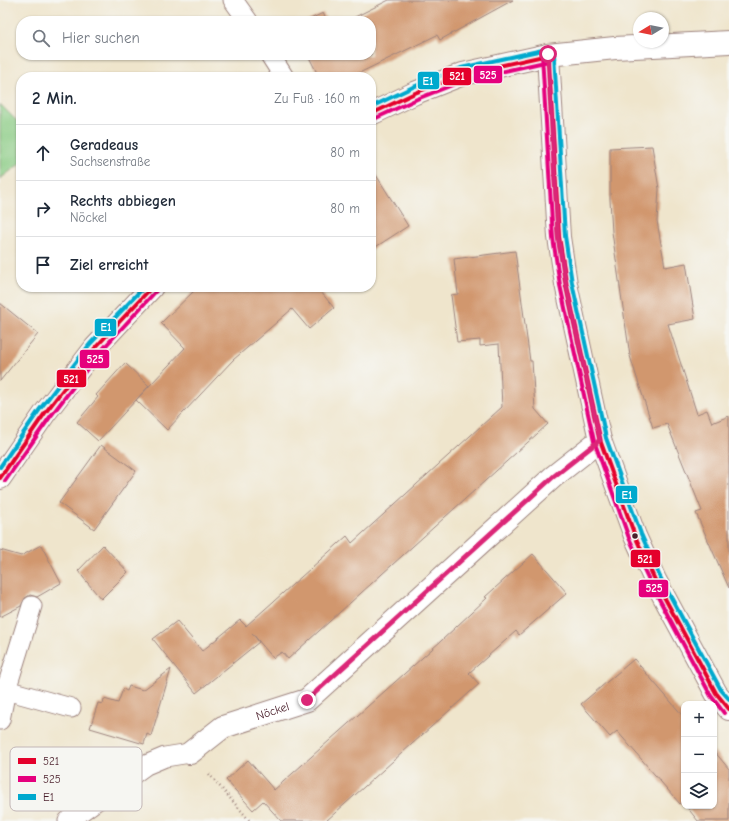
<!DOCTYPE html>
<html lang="de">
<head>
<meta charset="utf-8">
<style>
  body { margin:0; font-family:"Comic Neue",sans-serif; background:#f2f2f3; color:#1f2937 }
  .controls { position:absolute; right:12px; bottom:12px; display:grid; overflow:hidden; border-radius:8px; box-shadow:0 1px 3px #0004 }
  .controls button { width:36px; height:36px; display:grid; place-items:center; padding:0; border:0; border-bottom:1px solid #e0e1e3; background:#fff; color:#1f2937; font:20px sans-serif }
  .compass { position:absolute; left:633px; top:12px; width:36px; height:36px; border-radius:50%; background:#fff; box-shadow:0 1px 3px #0004; rotate:260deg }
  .stop { position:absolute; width:12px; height:12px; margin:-9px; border:3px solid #db2777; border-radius:50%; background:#fff }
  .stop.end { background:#db2777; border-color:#fff; box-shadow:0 1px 4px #0008 }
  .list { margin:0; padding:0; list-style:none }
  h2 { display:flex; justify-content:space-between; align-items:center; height:52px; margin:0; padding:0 16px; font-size:17px }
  h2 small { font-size:13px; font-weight:400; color:#747a83 }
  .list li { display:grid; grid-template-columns:26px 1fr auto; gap:12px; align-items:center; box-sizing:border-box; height:56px; padding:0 16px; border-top:1px solid #e0e1e3 }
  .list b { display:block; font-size:15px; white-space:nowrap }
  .list p { margin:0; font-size:13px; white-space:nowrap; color:#747a83 }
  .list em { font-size:13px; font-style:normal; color:#747a83 }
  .icon { flex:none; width:22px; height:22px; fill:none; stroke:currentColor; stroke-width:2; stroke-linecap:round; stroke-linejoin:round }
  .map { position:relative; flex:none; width:729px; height:821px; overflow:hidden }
  .search { position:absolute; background:#fff; box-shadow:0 1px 3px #0004; left:16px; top:16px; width:360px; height:44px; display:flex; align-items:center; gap:10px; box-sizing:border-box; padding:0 14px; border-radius:16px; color:#747a83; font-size:15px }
  .panel { position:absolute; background:#fff; box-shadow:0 1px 3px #0004; left:16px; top:72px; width:360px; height:220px; border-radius:16px }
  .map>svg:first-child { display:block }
</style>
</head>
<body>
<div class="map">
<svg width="729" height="821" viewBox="0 0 729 821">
  <rect width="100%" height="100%" fill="#f6f6f2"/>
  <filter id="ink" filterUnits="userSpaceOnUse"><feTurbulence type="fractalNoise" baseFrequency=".025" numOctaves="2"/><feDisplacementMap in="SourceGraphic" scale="8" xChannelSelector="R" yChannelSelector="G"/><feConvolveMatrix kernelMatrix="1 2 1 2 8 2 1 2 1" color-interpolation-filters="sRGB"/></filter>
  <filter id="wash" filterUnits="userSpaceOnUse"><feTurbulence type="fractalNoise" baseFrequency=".012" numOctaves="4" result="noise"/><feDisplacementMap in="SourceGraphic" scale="16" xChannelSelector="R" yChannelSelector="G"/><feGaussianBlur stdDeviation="0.9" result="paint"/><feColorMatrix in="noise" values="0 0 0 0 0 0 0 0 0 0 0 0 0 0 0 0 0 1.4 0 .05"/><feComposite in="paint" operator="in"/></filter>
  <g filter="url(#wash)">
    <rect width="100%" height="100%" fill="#efe5cc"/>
    <!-- green -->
    <path fill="#89cb83" stroke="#6a7557" d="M0,104L21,125V163L0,179Z"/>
    <g id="blocks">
      <!-- building -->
      <path fill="#d1976e" d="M389,0H513L440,40L437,35L351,77H319L308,55H371V21H347Z
        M323,13L327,21H306Z
        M652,146L659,189L657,221L665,267L686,263L695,319L668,324L697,414L707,410L712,423L729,416V588L696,513L702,511L667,424L653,428L630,356L612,232L610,200V148Z
        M371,167L408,226L371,250Z
        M515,251L530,361H532L535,409L548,424L288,659L282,652L273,658L252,633L259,642L196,693L153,639L177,621L202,651L240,620L246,626L347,536L352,543L502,407L499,344L480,346V340L457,342L451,295L458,294L454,259Z
        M198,287H317L334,308L309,329L292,309L233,360L167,430L136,400L185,348L161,323Z
        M0,303L38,334L0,381Z
        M125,363L149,386L98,441L77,422L98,397L96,395Z
        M101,445L136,471L94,529L59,503Z
        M41,545L61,583L37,597L30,595L25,598L21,606L0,617V550L21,556Z
        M103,545L128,572L101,599L78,571Z
        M533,554L567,593L519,635L516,631L469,673L479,684L326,821H281L263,801L253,810L226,780L248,760L274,790L441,641L487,598L485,597Z
        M634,659L684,717V804L682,802L680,804L617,731L610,737L581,704Z
        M171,669L151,736L147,734L144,744L90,728L98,703L103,704L104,699L118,703L123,689L127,691L129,686L143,690Z
        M714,751L729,769V821H698L686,806H714Z"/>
    </g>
  </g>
  <g filter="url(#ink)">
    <use href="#blocks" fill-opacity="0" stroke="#9c827c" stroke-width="1"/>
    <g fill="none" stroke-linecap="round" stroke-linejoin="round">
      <defs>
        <path id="lane" d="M233,0L248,21
          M270,55L284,77
          M32,606L6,690L71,708
          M0,688L6,690L0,720
          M68,821L146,765L165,757L190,753"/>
        <g id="street">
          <path d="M548,55L559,237L566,284L600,440L635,536L655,580L716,693L729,709"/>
          <path d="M371,114L415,93L463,74L548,55L615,48L729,42"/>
          <path d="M0,478L45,413L95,348L152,287"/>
          <path id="s1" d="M190,753L223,727L307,700L553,477L600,440"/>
        </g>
      </defs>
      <!-- lane casing -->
      <use href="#lane" stroke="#9c827c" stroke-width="21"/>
      <!-- street casing -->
      <use href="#street" stroke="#9c827c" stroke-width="24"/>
      <!-- path -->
      <path stroke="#9c827c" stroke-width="2.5" stroke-dasharray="1 3" stroke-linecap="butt" d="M209,774L250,821"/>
      <!-- lane -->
      <use href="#lane" stroke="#fff" stroke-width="19"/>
      <!-- street -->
      <use href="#street" stroke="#fff" stroke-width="22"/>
      <defs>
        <path id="bus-1" d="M548,55L559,237L566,284L600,440L635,536L655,580L716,693L729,709
          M371,114L415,93L463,74L548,55
          M0,478L45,413L95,348L152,287"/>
        <path id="bus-2" d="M542,55L553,238L560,285L594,441L629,538L650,582L711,696L724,713
          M374,119L417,99L465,80L549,61
          M5,481L50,417L100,352L156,291"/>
        <path id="bus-3" d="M554,55L565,236L572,283L606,438L641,534L660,577L721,690L729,699
          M371,107L413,87L461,68L547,49
          M0,467L40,409L90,344L144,287"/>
      </defs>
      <!-- bus-1 casing -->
      <use href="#bus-1" stroke="#f6f6f2" stroke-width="7"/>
      <!-- bus-2 casing -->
      <use href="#bus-2" stroke="#f6f6f2" stroke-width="7"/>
      <!-- bus-3 casing -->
      <use href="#bus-3" stroke="#f6f6f2" stroke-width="7"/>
      <!-- bus-1 -->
      <use href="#bus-1" stroke="#e4002b" stroke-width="4"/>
      <!-- bus-2 -->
      <use href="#bus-2" stroke="#e5007d" stroke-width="4"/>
      <!-- bus-3 -->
      <use href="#bus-3" stroke="#00a9ce" stroke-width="4"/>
    </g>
  </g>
  <g fill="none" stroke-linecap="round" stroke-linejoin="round" filter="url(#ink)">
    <!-- route -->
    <path stroke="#db2777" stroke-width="5" d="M307,700L553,477L600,440L566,284L558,237L548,54"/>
  </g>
  <!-- markers -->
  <circle fill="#4a1f2b" stroke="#f6f6f2" stroke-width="1.5" cx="635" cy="536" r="3.5"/>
  <g text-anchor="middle" stroke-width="3.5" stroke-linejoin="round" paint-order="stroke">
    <!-- street labels -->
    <g font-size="12" fill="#4a1f2b" stroke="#f6f6f2">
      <text dy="4" stroke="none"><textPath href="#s1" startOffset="94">Nöckel</textPath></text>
    </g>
  </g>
  <!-- legend -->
  <rect x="10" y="747" width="132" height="64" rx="6" fill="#f6f6f2" stroke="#c2b6b6" stroke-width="1"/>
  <rect x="18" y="758" width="18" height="6" fill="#e4002b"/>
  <rect x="18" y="776" width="18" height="6" fill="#e5007d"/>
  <rect x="18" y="794" width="18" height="6" fill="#00a9ce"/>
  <g font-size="11" fill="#4a1f2b">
    <text x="43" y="765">521</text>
    <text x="43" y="783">525</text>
    <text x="43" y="801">E1</text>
  </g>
  <g stroke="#f6f6f2" stroke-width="1.5">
    <rect x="473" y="65" width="30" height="19" rx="4" fill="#e5007d"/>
    <rect x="442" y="67" width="30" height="19" rx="4" fill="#e4002b"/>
    <rect x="417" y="71" width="23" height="19" rx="4" fill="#00a9ce"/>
    <rect x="94" y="318" width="23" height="19" rx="4" fill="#00a9ce"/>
    <rect x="79" y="349" width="31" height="20" rx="4" fill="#e5007d"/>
    <rect x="56" y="369" width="31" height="19" rx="4" fill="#e4002b"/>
    <rect x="615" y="485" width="23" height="19" rx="4" fill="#00a9ce"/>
    <rect x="630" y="549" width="31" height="19" rx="4" fill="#e4002b"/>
    <rect x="638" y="579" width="31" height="19" rx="4" fill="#e5007d"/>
  </g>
  <g font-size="11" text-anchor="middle" font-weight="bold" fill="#fff">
    <text x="488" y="79">525</text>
    <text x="457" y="80">521</text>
    <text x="428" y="85">E1</text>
    <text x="106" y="331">E1</text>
    <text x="95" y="363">525</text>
    <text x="71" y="383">521</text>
    <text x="627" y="499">E1</text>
    <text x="645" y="563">521</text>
    <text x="654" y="592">525</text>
  </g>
</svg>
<div class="controls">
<button>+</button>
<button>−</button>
<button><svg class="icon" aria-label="layers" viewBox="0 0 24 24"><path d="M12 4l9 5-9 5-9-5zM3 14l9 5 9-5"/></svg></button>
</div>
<svg class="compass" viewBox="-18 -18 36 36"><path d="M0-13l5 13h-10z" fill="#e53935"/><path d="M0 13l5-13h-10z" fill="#747a83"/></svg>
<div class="stop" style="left:548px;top:54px"></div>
<div class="stop end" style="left:307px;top:700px"></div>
<div class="search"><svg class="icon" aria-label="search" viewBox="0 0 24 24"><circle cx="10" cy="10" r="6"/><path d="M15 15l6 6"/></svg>Hier suchen</div>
<section class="panel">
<h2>2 Min.<small>Zu Fuß · 160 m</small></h2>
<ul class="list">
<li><svg class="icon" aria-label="ahead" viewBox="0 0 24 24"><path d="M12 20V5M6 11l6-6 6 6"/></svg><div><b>Geradeaus</b><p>Sachsenstraße</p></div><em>80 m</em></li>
<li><svg class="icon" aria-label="right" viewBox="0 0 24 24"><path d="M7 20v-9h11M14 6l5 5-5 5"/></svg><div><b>Rechts abbiegen</b><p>Nöckel</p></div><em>80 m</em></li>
<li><svg class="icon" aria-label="arrive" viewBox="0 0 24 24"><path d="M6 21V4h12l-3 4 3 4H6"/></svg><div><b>Ziel erreicht</b></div></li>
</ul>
</section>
</div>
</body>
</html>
